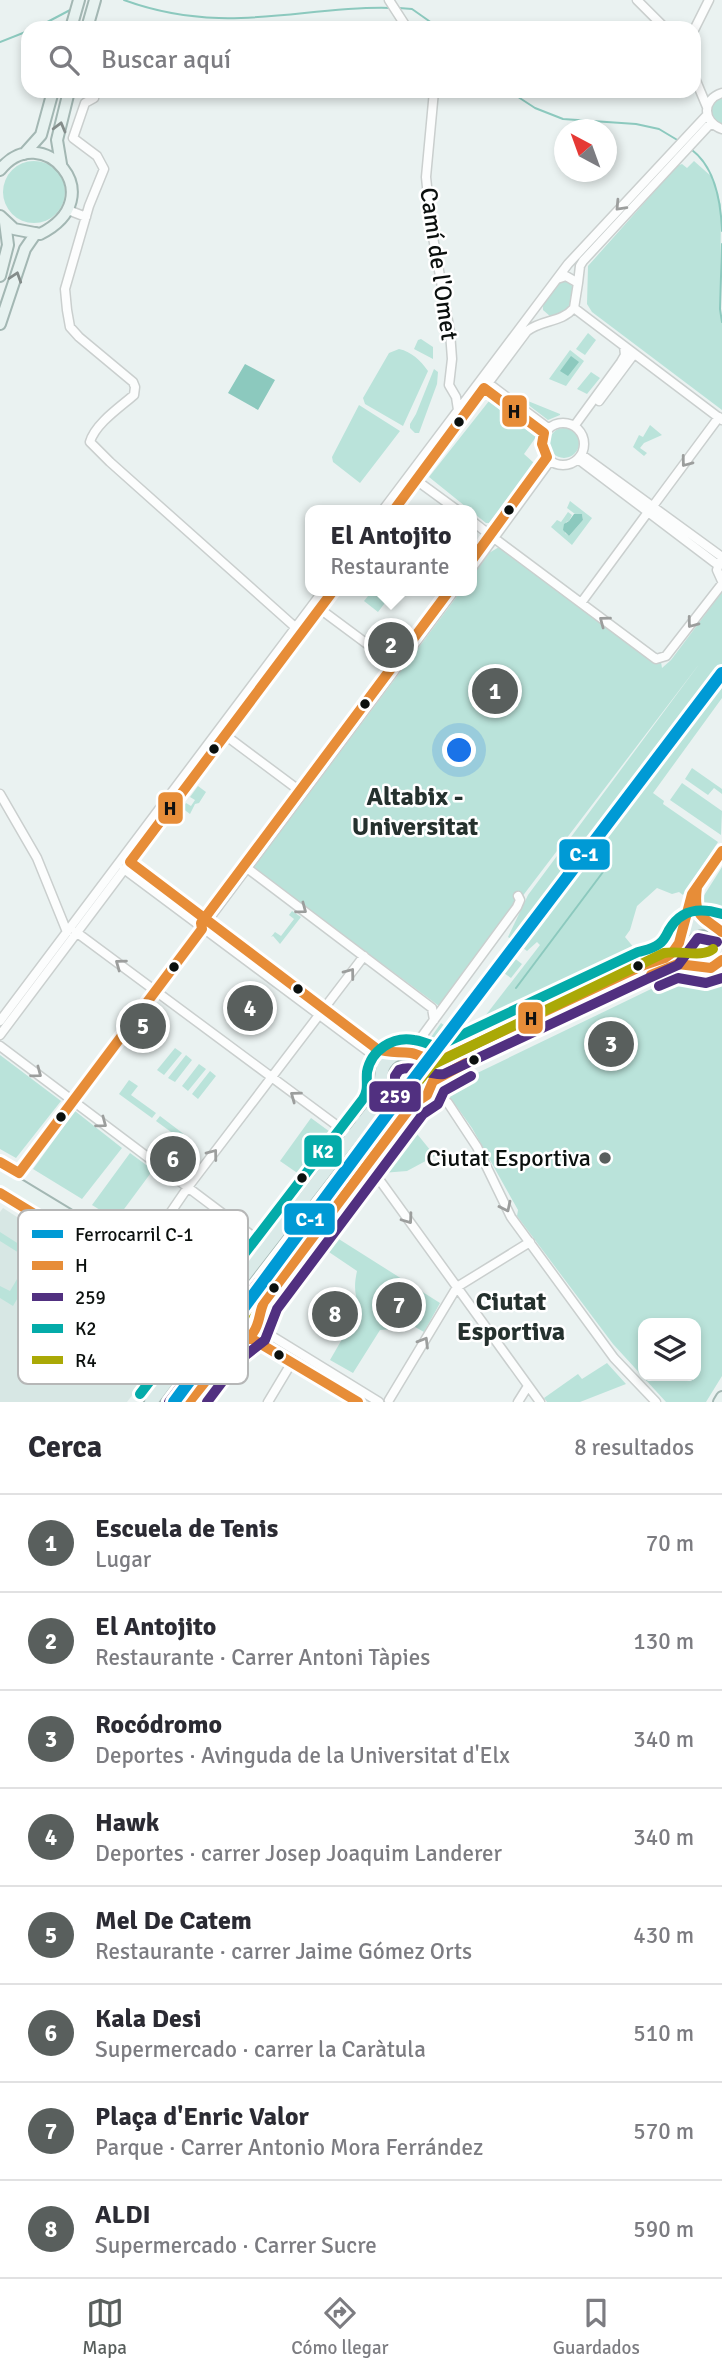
<!DOCTYPE html>
<html lang="es">
<head>
<meta charset="utf-8">
<style>
  body { margin:0; font-family:Signika,sans-serif; background:#f7f7f7; color:#2b2b33 }
  .controls { position:absolute; right:21px; bottom:21px; display:grid; overflow:hidden; border-radius:14px; box-shadow:0 4px 10px #0003 }
  .controls button { width:63px; height:63px; display:grid; place-items:center; padding:0; border:0; border-bottom:2px solid #e1e1e2; background:#fff; color:#2b2b33; font:35px sans-serif }
  .compass { position:absolute; left:554px; top:119px; width:63px; height:63px; border-radius:50%; background:#fff; box-shadow:0 4px 10px #0003; rotate:319deg }
  .you { position:absolute; left:460px; top:751px; width:24px; height:24px; margin:-18px; border:5px solid #fff; border-radius:50%; background:#1a73e8; box-shadow:0 0 0 10px #1a73e833 }
  .badge { display:grid; place-items:center; width:46px; height:46px; border-radius:50%; background:#595f5d; color:#fff; font-size:23px; font-weight:700 }
  .pin { position:absolute; translate:-50% -50%; border:4px solid #fff; box-shadow:0 2px 7px #0006 }
  .popup { position:absolute; left:305px; top:505px; width:172px; height:91px; box-sizing:border-box; display:grid; place-content:center; border-radius:14px; background:#fff; filter:drop-shadow(0 2px 5px #0005); font-size:23px; white-space:nowrap; color:#7c7c81 }
  .popup b { font-size:26px; color:#2b2b33 }
  .popup::after { content:''; position:absolute; left:50%; top:100%; margin-left:-14px; border:14px solid transparent; border-top-color:#fff }
  .list { margin:0; padding:0; list-style:none }
  h2 { display:flex; justify-content:space-between; align-items:center; height:91px; margin:0; padding:0 28px; font-size:30px }
  h2 small { font-size:23px; font-weight:400; color:#7c7c81 }
  .list li { display:grid; grid-template-columns:46px 1fr auto; gap:21px; align-items:center; box-sizing:border-box; height:98px; padding:0 28px; border-top:2px solid #e1e1e2 }
  .list b { display:block; font-size:26px; white-space:nowrap }
  .list p { margin:0; font-size:23px; white-space:nowrap; color:#7c7c81 }
  .list em { font-size:23px; font-style:normal; color:#7c7c81 }
  .icon { flex:none; width:38px; height:38px; fill:none; stroke:currentColor; stroke-width:2; stroke-linecap:round; stroke-linejoin:round }
  .map { position:relative; flex:none; width:722px; height:1402px; overflow:hidden }
  .search { position:absolute; background:#fff; box-shadow:0 4px 10px #0003; left:21px; right:21px; top:21px; height:77px; display:flex; align-items:center; gap:18px; box-sizing:border-box; padding:0 24px; border-radius:21px; color:#7c7c81; font-size:26px }
  .sheet { height:875px; background:#fff }
  nav { display:flex; justify-content:space-around; align-items:center; box-sizing:border-box; height:98px; border-top:2px solid #e1e1e2; background:#fff; font-size:19px; color:#7c7c81 }
  nav a { display:grid; justify-items:center; gap:4px }
  nav .on { color:#595f5d }
  .map>svg:first-child { display:block }
</style>
</head>
<body>
<div class="map">
<svg width="722" height="1402" viewBox="0 0 722 1402">
  <rect width="100%" height="100%" fill="#eaf2f1"/>
  <!-- built -->
  <path fill="#d7e7e4" d="M3,1208L129,1289L184,1327L127,1402H0V1212Z"/>
  <!-- green -->
  <path fill="#bae3da" fill-rule="evenodd" d="M722,96V125L712,120C709,106 709,103 722,96Z
    M3 192a31 31 0 1 1 62 0a31 31 0 1 1-62 0Z
    M694,161L712,177L721,205L720,309L722,322V410L592,312L587,304L588,266L677,166L682,164L687,168Z
    M562,282H567L574,287C572,303 568,314 551,317L543,310C542,301 553,286 562,282Z
    M588,333L596,340L585,355L576,349Z
    M421,339L433,347V359L414,349L418,340Z
    M399,349C412,352 420,360 428,371L403,426L365,404L363,398L389,353Z
    M570,350L584,361L566,386L549,379Z
    M434,369L438,372L437,384L419,433H415L410,428V424L416,414Z
    M591,372L600,378L587,394L577,389Z
    M518,397L560,414V415L548,420Z
    M489,401L536,437L524,454L534,463L489,523H486L429,477Z
    M359,405L400,431L360,483L333,462L332,457Z
    M650,425L662,435L644,443L640,448L647,453L644,456L633,447L639,435L643,437Z
    M549 443a15 15 0 1 1 30 0a15 15 0 1 1-30 0Z
    M570,501L592,518L572,545L551,527L557,520L561,522L568,512L572,515L569,521L566,522L565,533L569,536L583,520L582,514H575L567,508Z
    M499,547L657,662H661L662,668L671,660L722,592V698L653,793L664,801L663,804L718,842L683,895L679,892L672,894L657,888L637,906L630,930L625,937L640,955L472,1033L540,945L537,942L527,951L508,937L528,895L700,663L439,1006L253,868L461,591H472V576L489,553Z
    M372,591H386L391,595L378,612L364,601Z
    M692,768L722,789V794L714,788L708,795L685,779Z
    M682,783L722,811L721,835L670,800Z
    M198,786L206,792L199,803L195,804L190,814L182,808L186,803L191,806L195,800L190,797Z
    M722,867V914C713,915 709,912 703,906V897Z
    M292,911L301,917L280,944L273,936L271,937L275,932L281,936L294,919L289,915Z
    M513,957L522,964L511,978L501,971Z
    M722,969V1376L706,1402H666L613,1344L517,1216L518,1210L472,1128L444,1089L678,976C694,972 707,979 722,969ZM696,1323V1376H643V1323Z
    M441,1023L462,1038L429,1052L427,1043Z
    M175,1048L182,1053L164,1075L157,1070Z
    M0,1055L61,1101L16,1158L0,1149Z
    M186,1055L192,1060L175,1082L168,1078Z
    M387 1078a20 20 0 1 1 40 0a20 20 0 1 1-40 0Z
    M199,1064L206,1069L188,1091L182,1086Z
    M210,1071L216,1076L198,1099L192,1094Z
    M129,1080L138,1086L131,1095L156,1113L152,1118L119,1094Z
    M384,1098L395,1106L406,1109L390,1131L371,1116Z
    M75,1111L122,1148L82,1199L33,1169Z
    M160,1116L185,1135L182,1140L156,1121Z
    M311,1118L337,1137L306,1179L280,1161Z
    M372,1124L383,1139L261,1304L252,1295L240,1289L363,1125Z
    M409,1124L435,1156L407,1171L382,1173L377,1166Z
    M130,1153L153,1170L116,1220L92,1205Z
    M0,1232L39,1257L35,1263L0,1241Z
    M334,1236L440,1303L424,1332L408,1323L393,1329L380,1330L353,1373L330,1360L360,1308C354,1294 354,1285 357,1271L323,1248Z
    M60,1245L129,1289L117,1305L112,1302L118,1291L56,1253Z
    M45,1261L111,1302L108,1307L42,1266Z
    M23,1269L29,1273L27,1278L29,1279L13,1306L0,1298V1286L10,1291Z
    M214 1319a19 19 0 1 1 38 0a19 19 0 1 1-38 0Z
    M202,1334L225,1347L184,1402H151Z
    M607,1363L626,1384L580,1402H547L544,1398L578,1374L582,1379Z"/>
  <!-- water -->
  <path fill="#8cc9be" d="M571,356L579,362L568,376L560,371Z
    M245,364L275,380L258,410L228,393Z
    M574,514H582L583,520L569,536L563,530L564,524L569,521Z"/>
  <g fill="none" stroke-linecap="round" stroke-linejoin="round">
    <!-- stream -->
    <path stroke="#8cc9be" stroke-width="2" d="M124,0C154,11 187,17 219,18C276,20 333,6 390,8
      M399,8L412,9L439,28
      M36,28L72,9
      M0,42L28,31
      M509,91L535,108L563,119L636,124L659,129L679,141
      M692,150C716,168 721,204 722,231
      M722,244L720,309L722,322
      M516,988L603,872"/>
    <defs>
      <path id="minor" d="M389,0L407,28
        M637,0L665,28
        M694,30L709,0
        M694,76L707,107
        M434,91L426,177L431,226L450,332L452,359L449,385L456,397L458,410
        M722,93C702,99 702,122 722,129
        M94,98L85,103L73,138L97,156L104,169L89,206L65,289L67,310L70,327L79,337L133,382L135,387L134,395C120,407 95,424 90,442L110,462L295,627
        M68,210L86,217
        M578,283L580,266L583,261L711,123
        M574,308L722,420
        M488,383L548,428
        M484,388L544,433
        M599,401L634,354
        M542 444a21 21 0 1 1 42 0a21 21 0 1 1-42 0Z
        M575,425L621,362L625,355L624,346
        M582,455L722,557
        M578,459L718,565
        M416,480L457,510
        M653,506L719,417
        M383,510L568,264L707,115
        M394,510L527,331C543,319 561,323 574,308L578,283L566,276L557,279
        M472,521L490,535
        M494,538L656,659L666,656L722,584
        M720,562L717,570L722,581
        M472,568L550,461
        M581,603L648,512
        M320,609L394,664
        M225,735L300,791
        M0,794L37,858L67,932
        M130,862L377,1049L397,1055
        M247,868L432,1008L434,1020
        M124,869L373,1055L383,1069
        M696,894V909L707,923
        M76,932L351,1136
        M684,932L692,894L722,851
        M0,1021L323,591
        M0,1035L333,591
        M0,1046L267,1247
        M405,1053L417,1043L517,907L520,900L518,896
        M423,1058L421,1045L424,1036
        M427,1095L440,1098L448,1103L477,1147L511,1217L614,1358L656,1402
        M368,1164L540,1402
        M19,1173L454,591
        M145,1250L188,1187L364,956
        M257,1327L379,1402
        M249,1337L260,1342L358,1402
        M389,1400L457,1287L530,1242
        M268,1402L292,1362
        M518,1402L528,1386"/>
      <path id="major" d="M71,28L79,0
        M87,28L95,0
        M24,154L41,135L53,91
        M61,164L57,140L69,91
        M0,170C41,118 114,197 40,234L14,229L0,216
        M0,276L8,245L5,222
        M0,324L25,249L36,233
        M0,1173L193,1290L207,1297L218,1299
        M0,1183L196,1302L208,1313
        M719,1402L722,1397"/>
      <path id="highway" d="M680,949C679,924 705,915 722,932
        M381 1078a26 26 0 1 1 52 0a26 26 0 1 1-52 0Z
        M425,1060L439,1061L644,965C659,960 670,956 679,943
        M433,1081L441,1075L669,966C689,960 705,978 722,960
        M362,1122L367,1120L378,1123L386,1134V1141
        M231,1293L375,1107L383,1088
        M208 1318a25 25 0 1 1 50 0a25 25 0 1 1-50 0Z
        M258,1316L264,1302L413,1104
        M151,1402L209,1326
        M189,1402L227,1352L236,1343"/>
    </defs>
    <!-- minor casing -->
    <use href="#minor" stroke="#cacfce" stroke-width="11"/>
    <!-- major casing -->
    <use href="#major" stroke="#a3b7b3" stroke-width="14"/>
    <!-- highway casing -->
    <use href="#highway" stroke="#a3b7b3" stroke-width="16"/>
    <!-- minor -->
    <use href="#minor" stroke="#fcfdfd" stroke-width="8"/>
    <!-- major -->
    <use href="#major" stroke="#e7f2f0" stroke-width="10"/>
    <!-- highway -->
    <use href="#highway" stroke="#daeae8" stroke-width="12"/>
    <defs>
      <path id="bus-1" d="M394,510L484,388L544,433L542,444L547,457L472,560
        M333,591L130,862L377,1049C389,1054 399,1051 411,1053C421,1055 429,1061 439,1061L644,965L665,958L672,953L679,943L692,894L722,851
        M697,887C693,917 702,916 722,932
        M651,975L678,964L711,968L722,960
        M0,1162L19,1173L202,929L201,923L449,591
        M0,1193L175,1300L196,1302L208,1313C210,1336 235,1356 253,1333C260,1324 259,1312 264,1302L413,1104L427,1095L433,1081L466,1063
        M249,1337L358,1402
        M189,1402L236,1343"/>
      <path id="bus-2" d="M659,986L678,978L706,983L722,978
        M169,1402L221,1333L223,1314L246,1298L386,1116L395,1097V1076L399,1070C414,1064 428,1076 444,1074L649,978L678,965L698,938L717,942
        M207,1402L237,1362L265,1340L277,1309L423,1114L438,1104L444,1091L471,1076"/>
      <path id="bus-3" d="M140,1394L195,1322C193,1298 208,1291 225,1279L363,1099C369,1089 366,1083 367,1072C371,1050 393,1036 414,1040C422,1041 429,1044 436,1047L638,952C645,950 653,949 659,944C664,941 666,936 669,930C681,909 700,907 722,914"/>
      <path id="bus-4" d="M178,1394L217,1343L242,1323L253,1294L402,1096L413,1088L432,1065L664,953C680,950 702,958 713,949"/>
    </defs>
    <!-- bus-1 casing -->
    <use href="#bus-1" stroke="#fff" stroke-width="16"/>
    <!-- bus-2 casing -->
    <use href="#bus-2" stroke="#fff" stroke-width="16"/>
    <!-- bus-3 casing -->
    <use href="#bus-3" stroke="#fff" stroke-width="16"/>
    <!-- bus-4 casing -->
    <use href="#bus-4" stroke="#fff" stroke-width="16"/>
    <!-- bus-1 -->
    <use href="#bus-1" stroke="#e78d38" stroke-width="10"/>
    <!-- bus-2 -->
    <use href="#bus-2" stroke="#513080" stroke-width="10"/>
    <!-- bus-3 -->
    <use href="#bus-3" stroke="#04aba9" stroke-width="10"/>
    <!-- bus-4 -->
    <use href="#bus-4" stroke="#aaa906" stroke-width="10"/>
    <defs>
      <path id="rail-1" d="M174,1402L388,1113L722,673"/>
    </defs>
    <!-- rail-1 casing -->
    <use href="#rail-1" stroke="#fff" stroke-width="18"/>
    <!-- rail-1 -->
    <use href="#rail-1" stroke="#009ad5" stroke-width="12"/>
  </g>
  <!-- one-way arrows -->
  <defs><path id="oneway-chevron" d="M-2-3.5L2.5 0L-2 3.5" fill="none" stroke-width="1.6" stroke-linecap="round" stroke-linejoin="round" transform="scale(1.75)"/></defs>
  <g stroke="#848c8a">
    <use href="#oneway-chevron" transform="translate(60 127) rotate(-75)"/>
    <use href="#oneway-chevron" transform="translate(16 277) rotate(-72)"/>
  </g>
  <g stroke="#9c9e9d">
    <use href="#oneway-chevron" transform="translate(620 206) rotate(133)"/>
    <use href="#oneway-chevron" transform="translate(686 462) rotate(127)"/>
    <use href="#oneway-chevron" transform="translate(604 621) rotate(-143)"/>
    <use href="#oneway-chevron" transform="translate(692 623) rotate(127)"/>
    <use href="#oneway-chevron" transform="translate(302 909) rotate(37)"/>
    <use href="#oneway-chevron" transform="translate(120 964) rotate(-144)"/>
    <use href="#oneway-chevron" transform="translate(350 973) rotate(-53)"/>
    <use href="#oneway-chevron" transform="translate(37 1073) rotate(37)"/>
    <use href="#oneway-chevron" transform="translate(295 1096) rotate(-144)"/>
    <use href="#oneway-chevron" transform="translate(102 1123) rotate(37)"/>
    <use href="#oneway-chevron" transform="translate(213 1154) rotate(-53)"/>
    <use href="#oneway-chevron" transform="translate(506 1207) rotate(64)"/>
    <use href="#oneway-chevron" transform="translate(408 1219) rotate(54)"/>
    <use href="#oneway-chevron" transform="translate(424 1342) rotate(-59)"/>
  </g>
  <!-- markers -->
  <g fill="#0b100e" stroke="#fff" stroke-width="2.5">
    <circle cx="459" cy="422" r="6"/>
    <circle cx="509" cy="510" r="6"/>
    <circle cx="365" cy="704" r="6"/>
    <circle cx="214" cy="749" r="6"/>
    <circle cx="638" cy="966" r="6"/>
    <circle cx="174" cy="967" r="6"/>
    <circle cx="298" cy="989" r="6"/>
    <circle cx="474" cy="1060" r="6"/>
    <circle cx="61" cy="1117" r="6"/>
    <circle cx="302" cy="1178" r="6"/>
    <circle cx="274" cy="1288" r="6"/>
    <circle cx="279" cy="1355" r="6"/>
  </g>
  <circle fill="#595f5d" stroke="#fff" stroke-width="2.5" cx="605" cy="1158" r="7"/>
  <g text-anchor="middle" stroke-width="5" stroke-linejoin="round" paint-order="stroke">
    <!-- street labels -->
    <g font-size="24" fill="#0b100e" stroke="#fff">
      <text transform="translate(439 264) rotate(82)" y="8">Camí de l'Omet</text>
    </g>
    <!-- poi labels -->
    <g font-size="24" fill="#0b100e" stroke="#fff" text-anchor="end">
      <text x="591" y="1166">Ciutat Esportiva</text>
    </g>
    <!-- neighbourhood labels -->
    <g font-size="26" font-weight="bold" fill="#25312e" stroke="#fff">
      <text x="415" y="805">Altabix -<tspan x="415" dy="30">Universitat</tspan></text>
      <text x="511" y="1310">Ciutat<tspan x="511" dy="30">Esportiva</tspan></text>
    </g>
  </g>
  <!-- legend -->
  <rect x="18" y="1210" width="230" height="174" rx="10" fill="#fff" stroke="#b6b7b7" stroke-width="2"/>
  <rect x="32" y="1230" width="31" height="8" fill="#009ad5"/>
  <rect x="32" y="1261" width="31" height="9" fill="#e78d38"/>
  <rect x="32" y="1293" width="31" height="8" fill="#513080"/>
  <rect x="32" y="1324" width="31" height="9" fill="#04aba9"/>
  <rect x="32" y="1356" width="31" height="8" fill="#aaa906"/>
  <g font-size="19" fill="#0b100e">
    <text x="75" y="1241">Ferrocarril C-1</text>
    <text x="75" y="1272">H</text>
    <text x="75" y="1304">259</text>
    <text x="75" y="1335">K2</text>
    <text x="75" y="1367">R4</text>
  </g>
  <g stroke="#fff" stroke-width="2.5">
    <rect x="501" y="394" width="27" height="34" rx="7" fill="#e78d38"/>
    <rect x="157" y="791" width="27" height="34" rx="7" fill="#e78d38"/>
    <rect x="558" y="838" width="53" height="33" rx="7" fill="#009ad5"/>
    <rect x="517" y="1001" width="27" height="34" rx="7" fill="#e78d38"/>
    <rect x="368" y="1080" width="54" height="33" rx="7" fill="#513080"/>
    <rect x="303" y="1134" width="40" height="34" rx="7" fill="#04aba9"/>
    <rect x="283" y="1202" width="53" height="34" rx="7" fill="#009ad5"/>
  </g>
  <g font-size="19" text-anchor="middle" font-weight="bold" fill="#fff">
    <text x="584" y="861">C-1</text>
    <text x="395" y="1103">259</text>
    <text x="323" y="1158">K2</text>
    <text x="310" y="1226">C-1</text>
  </g>
  <g font-size="19" text-anchor="middle" font-weight="bold" fill="#111">
    <text x="514" y="418">H</text>
    <text x="170" y="815">H</text>
    <text x="531" y="1025">H</text>
  </g>
</svg>
<div class="controls">
<button><svg class="icon" aria-label="layers" viewBox="0 0 24 24"><path d="M12 4l9 5-9 5-9-5zM3 14l9 5 9-5"/></svg></button>
</div>
<svg class="compass" viewBox="-18 -18 36 36"><path d="M0-13l5 13h-10z" fill="#e53935"/><path d="M0 13l5-13h-10z" fill="#7c7c81"/></svg>
<div class="you"></div>
<div class="pin badge" style="left:495px;top:691px">1</div>
<div class="pin badge" style="left:391px;top:645px">2</div>
<div class="popup"><b>El Antojito</b>Restaurante</div>
<div class="pin badge" style="left:611px;top:1044px">3</div>
<div class="pin badge" style="left:250px;top:1008px">4</div>
<div class="pin badge" style="left:143px;top:1026px">5</div>
<div class="pin badge" style="left:173px;top:1159px">6</div>
<div class="pin badge" style="left:399px;top:1305px">7</div>
<div class="pin badge" style="left:335px;top:1314px">8</div>
<div class="search"><svg class="icon" aria-label="search" viewBox="0 0 24 24"><circle cx="10" cy="10" r="6"/><path d="M15 15l6 6"/></svg>Buscar aquí</div>
</div>
<section class="sheet">
<h2>Cerca<small>8 resultados</small></h2>
<ul class="list">
<li><span class="badge">1</span><div><b>Escuela de Tenis</b><p>Lugar</p></div><em>70 m</em></li>
<li><span class="badge">2</span><div><b>El Antojito</b><p>Restaurante · Carrer Antoni Tàpies</p></div><em>130 m</em></li>
<li><span class="badge">3</span><div><b>Rocódromo</b><p>Deportes · Avinguda de la Universitat d'Elx</p></div><em>340 m</em></li>
<li><span class="badge">4</span><div><b>Hawk</b><p>Deportes · carrer Josep Joaquim Landerer</p></div><em>340 m</em></li>
<li><span class="badge">5</span><div><b>Mel De Catem</b><p>Restaurante · carrer Jaime Gómez Orts</p></div><em>430 m</em></li>
<li><span class="badge">6</span><div><b>Kala Desi</b><p>Supermercado · carrer la Caràtula</p></div><em>510 m</em></li>
<li><span class="badge">7</span><div><b>Plaça d'Enric Valor</b><p>Parque · Carrer Antonio Mora Ferrández</p></div><em>570 m</em></li>
<li><span class="badge">8</span><div><b>ALDI</b><p>Supermercado · Carrer Sucre</p></div><em>590 m</em></li>
</ul>
</section>
<nav>
<a class="on"><svg class="icon" aria-label="map" viewBox="0 0 24 24"><path d="M3 6l6-2 6 2 6-2v14l-6 2-6-2-6 2zM9 4v14M15 6v14"/></svg>Mapa</a>
<a><svg class="icon" aria-label="directions" viewBox="0 0 24 24"><path d="M12 3l9 9-9 9-9-9zM9 14v-3h6M13 9l2 2-2 2"/></svg>Cómo llegar</a>
<a><svg class="icon" aria-label="saved" viewBox="0 0 24 24"><path d="M7 4h10v16l-5-4-5 4z"/></svg>Guardados</a>
</nav>
</body>
</html>
